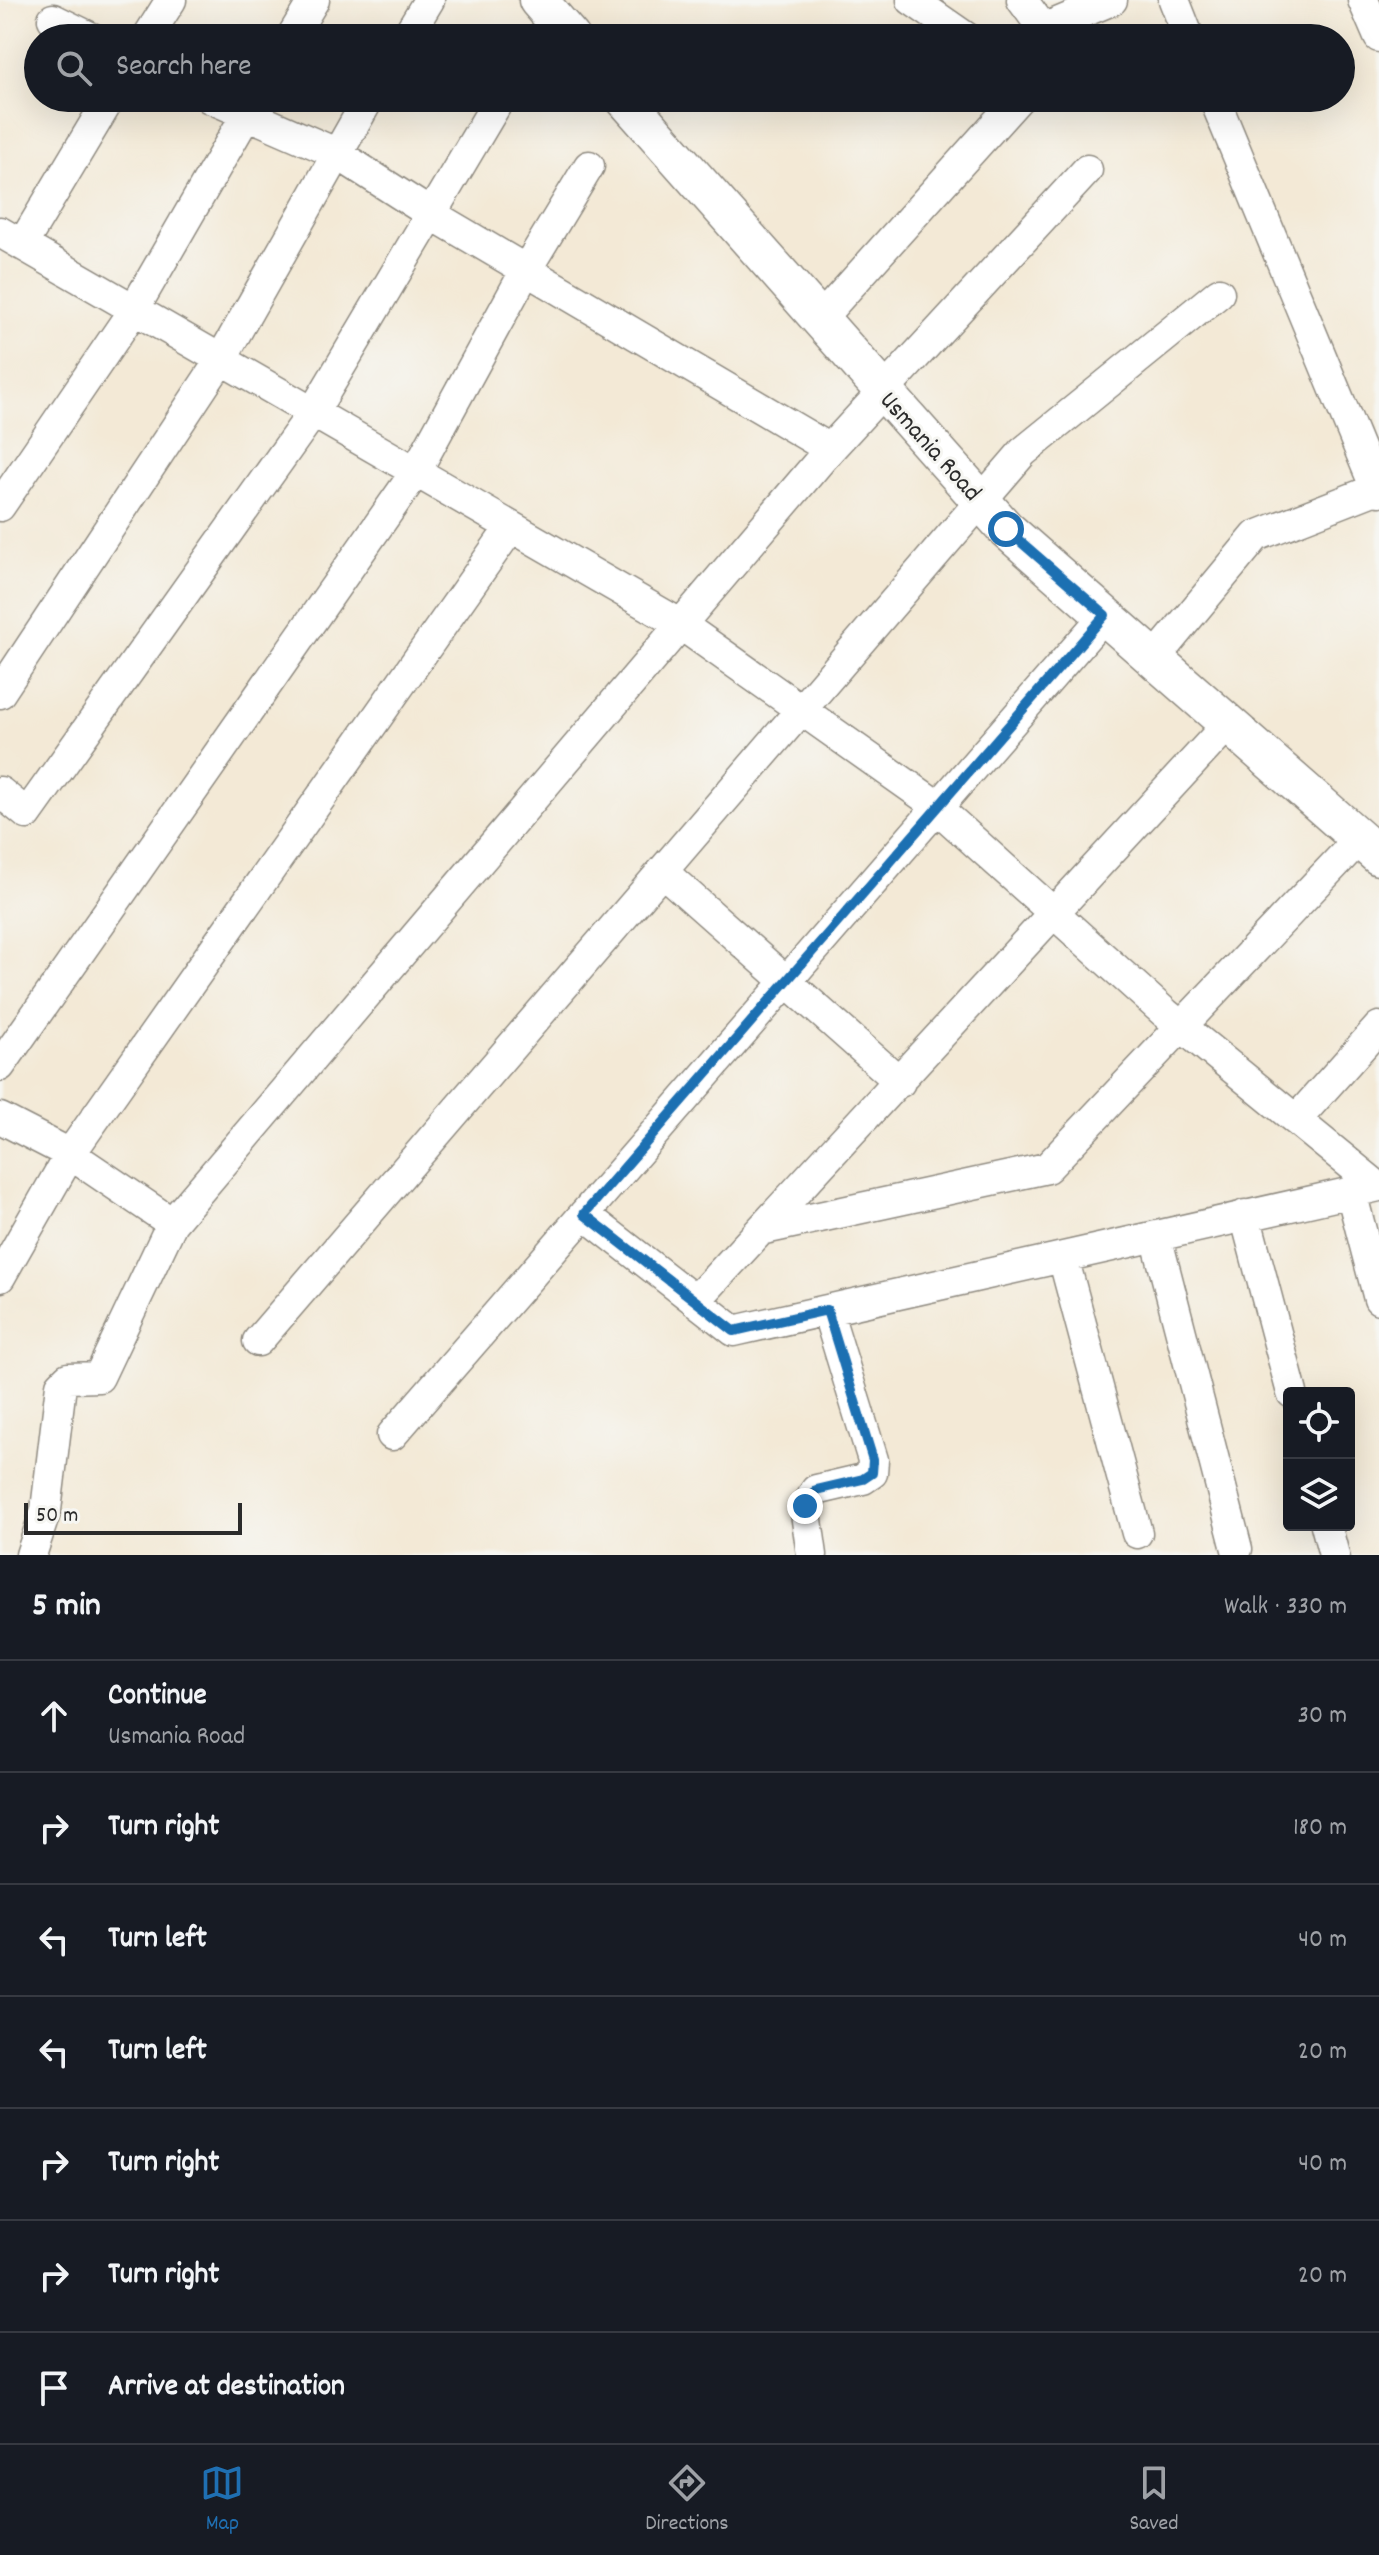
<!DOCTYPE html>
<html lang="en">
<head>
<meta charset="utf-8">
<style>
  body { margin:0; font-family:Dekko,sans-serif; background:#20242c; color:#f1f3f6 }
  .controls { position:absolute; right:24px; bottom:24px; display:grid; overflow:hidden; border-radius:8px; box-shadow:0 8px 32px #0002 }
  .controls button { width:72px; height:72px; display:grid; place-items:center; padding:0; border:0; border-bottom:2px solid #363941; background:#171b24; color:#f1f3f6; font:40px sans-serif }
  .scale { position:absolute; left:24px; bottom:20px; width:218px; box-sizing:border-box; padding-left:8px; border:4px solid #2b2b2b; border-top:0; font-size:22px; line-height:28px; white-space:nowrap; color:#2b2b2b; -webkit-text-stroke:6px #f6f6f2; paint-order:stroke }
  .stop { position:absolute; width:24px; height:24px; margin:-18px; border:6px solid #1f6fb2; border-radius:50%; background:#fff }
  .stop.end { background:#1f6fb2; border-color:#fff; box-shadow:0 2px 8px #0008 }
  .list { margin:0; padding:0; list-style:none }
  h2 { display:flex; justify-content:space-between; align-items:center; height:104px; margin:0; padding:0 32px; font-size:34px }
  h2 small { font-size:26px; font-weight:400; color:#9ea1a6 }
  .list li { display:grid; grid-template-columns:52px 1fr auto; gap:24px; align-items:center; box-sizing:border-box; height:112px; padding:0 32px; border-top:2px solid #363941 }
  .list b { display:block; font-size:30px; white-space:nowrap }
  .list p { margin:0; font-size:26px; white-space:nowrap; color:#9ea1a6 }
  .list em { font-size:26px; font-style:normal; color:#9ea1a6 }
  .icon { flex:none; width:44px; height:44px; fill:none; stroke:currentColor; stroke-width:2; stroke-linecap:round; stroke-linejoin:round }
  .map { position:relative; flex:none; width:1379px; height:1555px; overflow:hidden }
  .search { position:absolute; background:#171b24; box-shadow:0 8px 32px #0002; left:24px; right:24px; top:24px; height:88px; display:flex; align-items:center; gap:20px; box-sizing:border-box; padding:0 28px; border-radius:44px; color:#9ea1a6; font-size:30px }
  .sheet { height:888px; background:#171b24 }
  nav { display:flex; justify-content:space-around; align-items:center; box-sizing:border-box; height:112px; border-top:2px solid #363941; background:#171b24; font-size:22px; color:#9ea1a6 }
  nav a { display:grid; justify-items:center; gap:4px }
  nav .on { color:#1f6fb2 }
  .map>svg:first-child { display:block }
</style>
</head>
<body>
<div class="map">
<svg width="1379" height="1555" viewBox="0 0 1379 1555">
  <rect width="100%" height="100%" fill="#f6f6f2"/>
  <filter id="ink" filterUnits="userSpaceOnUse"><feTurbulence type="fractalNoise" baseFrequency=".0125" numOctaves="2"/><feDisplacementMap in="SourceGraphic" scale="16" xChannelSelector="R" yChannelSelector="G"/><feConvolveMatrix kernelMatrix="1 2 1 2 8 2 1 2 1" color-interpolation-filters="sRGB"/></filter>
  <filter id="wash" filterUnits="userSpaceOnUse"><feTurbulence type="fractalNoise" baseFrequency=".006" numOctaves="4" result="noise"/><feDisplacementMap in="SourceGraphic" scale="32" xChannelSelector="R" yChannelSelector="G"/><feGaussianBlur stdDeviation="1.8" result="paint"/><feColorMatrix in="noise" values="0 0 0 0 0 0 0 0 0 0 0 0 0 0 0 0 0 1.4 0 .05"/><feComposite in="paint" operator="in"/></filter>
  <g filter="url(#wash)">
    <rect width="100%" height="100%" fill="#f3e9d6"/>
  </g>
  <g filter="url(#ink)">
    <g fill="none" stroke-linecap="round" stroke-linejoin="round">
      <defs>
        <path id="minor" d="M912,0L967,38
          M1022,0L1050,38
          M1174,0L1189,38
          M1363,0L1379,37
          M53,19L92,38
          M1043,29L1112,0
          M147,38L171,0
          M291,38L314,0
          M406,38L429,0
          M210,98L336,153L431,214L830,449
          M1214,98L1376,489
          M0,232L680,624L926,798L1165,1013L1377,1186
          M22,245L110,98
          M820,319L1019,98
          M0,506L133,311L256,98
          M1154,659L1256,536L1376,489L1379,491
          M0,693L220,361L369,98
          M0,792L27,814L312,414L500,98
          M664,873L900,1082
          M0,1066L415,473L526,270L589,166
          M0,1118L70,1154L172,1223
          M1296,1120L1379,1027
          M1351,1192L1379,1299
          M584,1214L734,1331L1379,1186
          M1245,1215L1292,1393
          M764,1229L1047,1168L1359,839
          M1156,1236L1237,1549
          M1063,1257L1137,1533
          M0,1277L70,1154L511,527
          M695,1301L1228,724
          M258,1341L1023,452L1219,293
          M392,1435L1105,615
          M1326,1525L1334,1555
          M31,1555L46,1510L61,1385L68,1378L99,1377L172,1223L830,449L1087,170
          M812,1555L805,1506L816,1490L863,1479L872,1473L873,1460L827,1310"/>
        <path id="major" d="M538,0L571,38
          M624,98L1006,529L1379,856"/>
      </defs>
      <!-- minor casing -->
      <use href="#minor" stroke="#8f8a80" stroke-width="33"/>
      <!-- major casing -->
      <use href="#major" stroke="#8f8a80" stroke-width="41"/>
      <!-- minor -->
      <use href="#minor" stroke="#fff" stroke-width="30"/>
      <!-- major -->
      <use href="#major" stroke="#fff" stroke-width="38"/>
    </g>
  </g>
  <g fill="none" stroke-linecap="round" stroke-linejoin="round" filter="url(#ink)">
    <!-- route -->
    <path stroke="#1f6fb2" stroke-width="10" d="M805,1506L816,1490L863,1479L872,1473L873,1460L827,1310L734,1331L584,1214L1105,615L1006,529"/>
  </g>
  <g text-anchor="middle" stroke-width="6" stroke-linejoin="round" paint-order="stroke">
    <!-- street labels -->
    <g font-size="26" fill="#2b2b2b" stroke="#f6f6f2">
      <text transform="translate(932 445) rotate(48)" y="9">Usmania Road</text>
    </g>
  </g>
</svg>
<div class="controls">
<button><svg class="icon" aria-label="locate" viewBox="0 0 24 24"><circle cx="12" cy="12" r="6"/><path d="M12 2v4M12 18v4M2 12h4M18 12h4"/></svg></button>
<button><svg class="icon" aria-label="layers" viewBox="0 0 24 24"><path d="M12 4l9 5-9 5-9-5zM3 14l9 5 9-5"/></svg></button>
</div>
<div class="scale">50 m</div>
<div class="stop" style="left:1006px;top:529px"></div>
<div class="stop end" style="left:805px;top:1506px"></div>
<div class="search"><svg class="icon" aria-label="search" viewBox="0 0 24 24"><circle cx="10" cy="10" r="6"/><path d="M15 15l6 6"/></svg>Search here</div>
</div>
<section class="sheet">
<h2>5 min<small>Walk · 330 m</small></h2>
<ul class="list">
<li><svg class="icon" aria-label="ahead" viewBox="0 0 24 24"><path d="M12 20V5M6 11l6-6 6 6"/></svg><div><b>Continue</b><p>Usmania Road</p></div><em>30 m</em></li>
<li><svg class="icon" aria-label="right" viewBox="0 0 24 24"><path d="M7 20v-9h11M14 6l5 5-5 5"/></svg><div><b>Turn right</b></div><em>180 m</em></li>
<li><svg class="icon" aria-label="left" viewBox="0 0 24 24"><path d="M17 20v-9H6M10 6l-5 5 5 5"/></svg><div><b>Turn left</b></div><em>40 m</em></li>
<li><svg class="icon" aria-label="left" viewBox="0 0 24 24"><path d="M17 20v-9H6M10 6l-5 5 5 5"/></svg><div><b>Turn left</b></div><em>20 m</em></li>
<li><svg class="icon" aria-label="right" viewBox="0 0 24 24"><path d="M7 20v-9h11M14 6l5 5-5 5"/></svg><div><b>Turn right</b></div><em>40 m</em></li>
<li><svg class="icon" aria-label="right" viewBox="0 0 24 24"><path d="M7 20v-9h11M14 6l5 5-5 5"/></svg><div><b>Turn right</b></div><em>20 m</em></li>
<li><svg class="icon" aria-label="arrive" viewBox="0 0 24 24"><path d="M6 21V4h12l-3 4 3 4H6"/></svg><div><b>Arrive at destination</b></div></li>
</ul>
</section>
<nav>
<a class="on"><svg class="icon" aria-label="map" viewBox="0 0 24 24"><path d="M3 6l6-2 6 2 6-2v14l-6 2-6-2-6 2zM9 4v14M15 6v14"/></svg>Map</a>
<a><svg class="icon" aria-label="directions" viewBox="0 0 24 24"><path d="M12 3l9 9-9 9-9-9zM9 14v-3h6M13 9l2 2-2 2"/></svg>Directions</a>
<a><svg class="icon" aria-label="saved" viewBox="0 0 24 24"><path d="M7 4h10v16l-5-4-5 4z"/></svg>Saved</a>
</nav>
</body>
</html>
